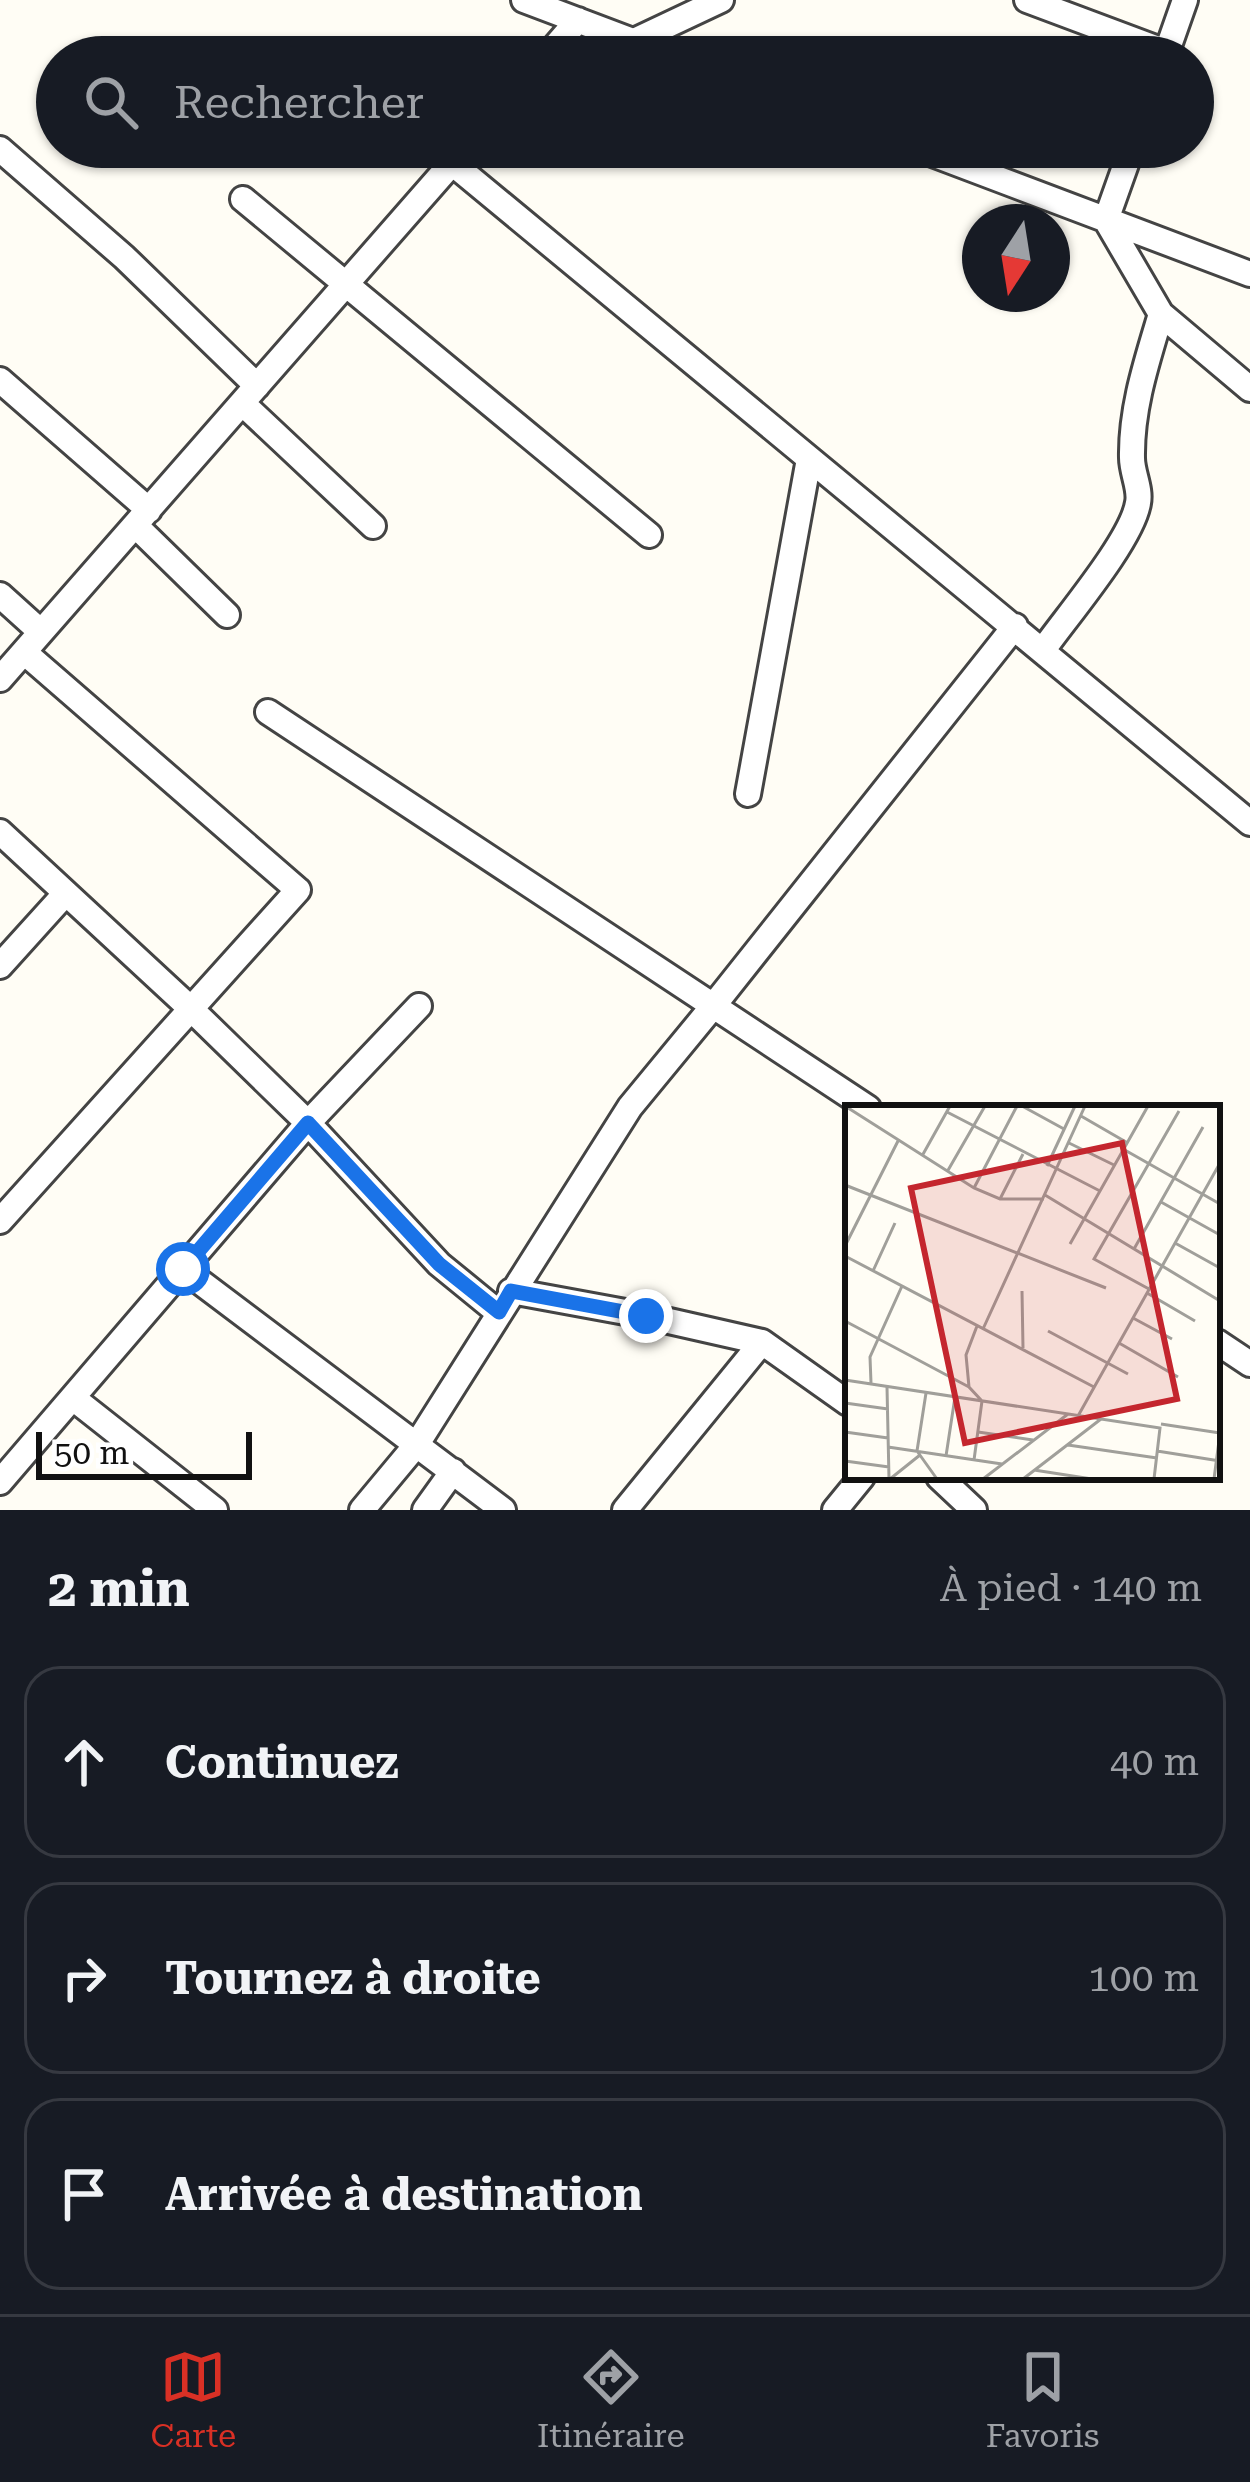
<!DOCTYPE html>
<html lang="fr">
<head>
<meta charset="utf-8">
<style>
  body { margin:0; font-family:"Roboto Serif",serif; background:#20242c; color:#f1f3f6 }
  .compass { position:absolute; left:962px; top:204px; width:108px; height:108px; border-radius:50%; background:#171b24; box-shadow:0 3px 9px #0004; rotate:192deg }
  .scale { position:absolute; left:36px; bottom:30px; width:216px; box-sizing:border-box; padding-left:12px; border:6px solid #111; border-top:0; font-size:33px; line-height:42px; white-space:nowrap; color:#111; -webkit-text-stroke:9px #fff; paint-order:stroke }
  .stop { position:absolute; width:36px; height:36px; margin:-27px; border:9px solid #1a73e8; border-radius:50%; background:#fff }
  .stop.end { background:#1a73e8; border-color:#fff; box-shadow:0 3px 12px #0008 }
  .list { margin:0; padding:0; list-style:none }
  h2 { display:flex; justify-content:space-between; align-items:center; height:156px; margin:0; padding:0 48px; font-size:51px }
  h2 small { font-size:39px; font-weight:400; color:#9ea1a6 }
  .list li { display:grid; grid-template-columns:78px 1fr auto; gap:36px; align-items:center; box-sizing:border-box; height:192px; margin:0 24px 24px; padding:0 24px; border:3px solid #363941; border-radius:36px }
  .list b { display:block; font-size:45px; white-space:nowrap }
  .list em { font-size:39px; font-style:normal; color:#9ea1a6 }
  .icon { flex:none; width:66px; height:66px; fill:none; stroke:currentColor; stroke-width:2; stroke-linecap:round; stroke-linejoin:round }
  .map { position:relative; flex:none; width:1250px; height:1510px; overflow:hidden }
  .search { position:absolute; background:#171b24; box-shadow:0 3px 9px #0004; left:36px; right:36px; top:36px; height:132px; display:flex; align-items:center; gap:30px; box-sizing:border-box; padding:0 42px; border-radius:66px; color:#9ea1a6; font-size:45px }
  .sheet { height:804px; background:#171b24 }
  nav { display:flex; justify-content:space-around; align-items:center; box-sizing:border-box; height:168px; border-top:3px solid #363941; background:#171b24; font-size:33px; color:#9ea1a6 }
  nav a { display:grid; justify-items:center; gap:6px }
  nav .on { color:#d93025 }
  .map>svg:first-child { display:block }
</style>
</head>
<body>
<div class="map">
<svg width="1250" height="1510" viewBox="0 0 1250 1510">
  <rect width="100%" height="100%" fill="#fffdf5"/>
  <g fill="none" stroke-linecap="round" stroke-linejoin="round">
    <defs>
      <path id="minor" d="M524,0L675,57
        M1027,0L1166,52
        M634,41L721,0
        M546,57L578,20
        M1165,57L1185,0
        M914,147L1250,274
        M0,149L124,257L257,386
        M452,163L1250,823
        M243,199L649,535
        M1161,314L1250,389
        M0,380L149,510
        M242,403L373,526
        M135,525L227,615
        M0,595L41,632
        M1043,650C1067,616 1132,540 1138,503C1141,489 1132,473 1132,458C1131,408 1147,361 1161,314L1106,220L1132,147
        M0,679L466,147
        M268,712L868,1108
        M748,794L809,459
        M0,832L190,1008L308,1123L439,1264L499,1313
        M0,966L65,894
        M0,1221L298,890L24,652
        M183,1269L503,1510
        M511,1291L647,1316L762,1342L848,1403
        M1217,1342L1250,1364
        M73,1398L215,1510
        M939,1477L974,1510
        M0,1482L308,1123L419,1006
        M362,1510L417,1444L630,1107L714,1005L1015,626
        M425,1510L453,1471
        M625,1510L762,1342
        M835,1510L862,1477"/>
    </defs>
    <!-- minor casing -->
    <use href="#minor" stroke="#444" stroke-width="30"/>
    <!-- minor -->
    <use href="#minor" stroke="#fff" stroke-width="24"/>
  </g>
  <g fill="none" stroke-linecap="round" stroke-linejoin="round">
    <!-- route -->
    <path stroke="#1a73e8" stroke-width="15" d="M183,1269L308,1123L439,1264L499,1312L511,1291L646,1316"/>
  </g>
  <!-- overview -->
  <g transform="translate(845 1105)">
    <rect width="375" height="375" fill="#fffdf5"/>
    <path fill="none" stroke="#a09f9a" stroke-width="3" d="M0,1L129,83L155,94H199M177,1L219,24M102,7L255,86M236,11L281,37M224,38L269,60M278,44L375,99M77,51L105,1M202,61L230,1M102,67L140,1M0,80L261,183M129,83L172,1M200,90L375,196M155,94L178,49M316,97L375,130M330,138L375,163M225,139L303,1M0,141L53,36M289,144L358,22M0,151L249,282M28,166L50,118M304,184L249,154L334,6M177,186L178,243M302,188L350,216M288,213L327,234M0,216L124,282M138,224L240,1M203,226L283,269M274,238L333,272M0,275L315,323L309,374M26,278L25,252L57,181M42,282L44,374M81,288L72,346L92,374M0,298L43,304M233,311L375,58M316,319L375,328M0,327L43,333M133,327L188,335M223,340L312,353M43,342L157,359M312,346L375,356M101,351L110,292M129,355L137,296L124,282L121,250L132,221M0,356L44,362M189,365L247,374M45,374L75,350M138,374L223,309M178,374L256,314M369,374L375,328"/>
    <path fill="#c4262e" fill-opacity="0.15" stroke="#c4262e" stroke-width="6" d="M277,38L332,294L120,338L66,83Z"/>
    <rect width="375" height="375" fill="none" stroke="#111" stroke-width="6"/>
  </g>
</svg>
<svg class="compass" viewBox="-18 -18 36 36"><path d="M0-13l5 13h-10z" fill="#e53935"/><path d="M0 13l5-13h-10z" fill="#9ea1a6"/></svg>
<div class="scale">50 m</div>
<div class="stop" style="left:183px;top:1269px"></div>
<div class="stop end" style="left:646px;top:1316px"></div>
<div class="search"><svg class="icon" aria-label="search" viewBox="0 0 24 24"><circle cx="10" cy="10" r="6"/><path d="M15 15l6 6"/></svg>Rechercher</div>
</div>
<section class="sheet">
<h2>2 min<small>À pied · 140 m</small></h2>
<ul class="list">
<li><svg class="icon" aria-label="ahead" viewBox="0 0 24 24"><path d="M12 20V5M6 11l6-6 6 6"/></svg><div><b>Continuez</b></div><em>40 m</em></li>
<li><svg class="icon" aria-label="right" viewBox="0 0 24 24"><path d="M7 20v-9h11M14 6l5 5-5 5"/></svg><div><b>Tournez à droite</b></div><em>100 m</em></li>
<li><svg class="icon" aria-label="arrive" viewBox="0 0 24 24"><path d="M6 21V4h12l-3 4 3 4H6"/></svg><div><b>Arrivée à destination</b></div></li>
</ul>
</section>
<nav>
<a class="on"><svg class="icon" aria-label="map" viewBox="0 0 24 24"><path d="M3 6l6-2 6 2 6-2v14l-6 2-6-2-6 2zM9 4v14M15 6v14"/></svg>Carte</a>
<a><svg class="icon" aria-label="directions" viewBox="0 0 24 24"><path d="M12 3l9 9-9 9-9-9zM9 14v-3h6M13 9l2 2-2 2"/></svg>Itinéraire</a>
<a><svg class="icon" aria-label="saved" viewBox="0 0 24 24"><path d="M7 4h10v16l-5-4-5 4z"/></svg>Favoris</a>
</nav>
</body>
</html>
